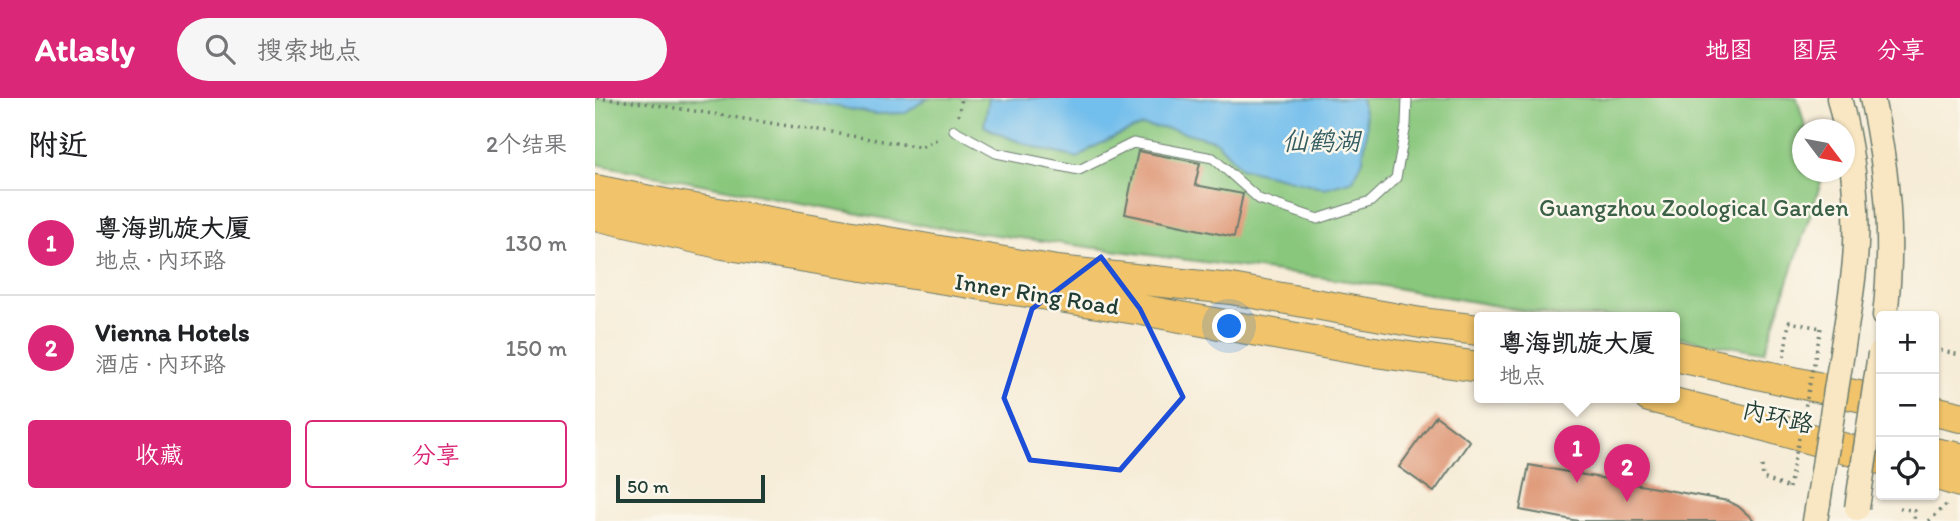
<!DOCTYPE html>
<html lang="zh">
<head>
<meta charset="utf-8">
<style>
  body { margin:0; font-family:Itim,"LXGW WenKai TC",sans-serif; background:#f6f6f6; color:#202124 }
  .controls { position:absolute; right:21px; bottom:21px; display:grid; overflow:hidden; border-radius:7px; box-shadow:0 2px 5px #0004 }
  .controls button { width:63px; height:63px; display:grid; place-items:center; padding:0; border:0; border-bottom:2px solid #e0e0e0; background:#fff; color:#202124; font:35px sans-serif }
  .compass { position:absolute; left:1197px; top:21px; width:63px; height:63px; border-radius:50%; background:#fff; box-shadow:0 2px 5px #0004; rotate:122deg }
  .scale { position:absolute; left:21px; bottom:18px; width:149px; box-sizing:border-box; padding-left:7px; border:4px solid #1f3d34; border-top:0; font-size:19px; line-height:24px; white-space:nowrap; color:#1f3d34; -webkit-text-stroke:5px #fbf7ec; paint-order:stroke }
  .you { position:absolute; left:635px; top:229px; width:24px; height:24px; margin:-18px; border:5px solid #fff; border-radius:50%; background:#1a73e8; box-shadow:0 0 0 10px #1a73e833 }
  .badge { display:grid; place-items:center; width:46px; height:46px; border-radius:50%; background:#db2777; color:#fff; font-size:23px; font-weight:700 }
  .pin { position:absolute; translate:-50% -58px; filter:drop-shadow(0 2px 4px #0008) }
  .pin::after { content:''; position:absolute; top:37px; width:24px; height:21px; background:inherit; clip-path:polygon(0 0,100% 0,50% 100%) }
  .popup { position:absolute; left:879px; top:214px; width:206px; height:91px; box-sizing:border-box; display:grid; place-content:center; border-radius:7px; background:#fff; filter:drop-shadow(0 2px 5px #0005); font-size:23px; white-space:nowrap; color:#757577 }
  .popup b { font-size:26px; color:#202124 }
  .popup::after { content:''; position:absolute; left:50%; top:100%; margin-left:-14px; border:14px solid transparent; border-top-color:#fff }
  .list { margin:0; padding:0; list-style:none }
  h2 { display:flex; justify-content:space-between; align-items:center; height:91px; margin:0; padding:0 28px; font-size:30px }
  h2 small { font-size:23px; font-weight:400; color:#757577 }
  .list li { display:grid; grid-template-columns:46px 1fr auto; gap:21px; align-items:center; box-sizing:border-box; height:105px; padding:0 28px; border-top:2px solid #e0e0e0 }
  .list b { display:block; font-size:26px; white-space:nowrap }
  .list p { margin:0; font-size:23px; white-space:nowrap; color:#757577 }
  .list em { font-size:23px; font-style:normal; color:#757577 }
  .actions { display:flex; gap:14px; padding:21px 28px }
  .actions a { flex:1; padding:16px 0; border:2px solid #db2777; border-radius:7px; text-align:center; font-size:24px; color:#db2777 }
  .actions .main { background:#db2777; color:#fff }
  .icon { flex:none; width:38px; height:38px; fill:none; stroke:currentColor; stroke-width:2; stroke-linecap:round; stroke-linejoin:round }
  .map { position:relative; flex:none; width:1365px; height:423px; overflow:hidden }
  header { display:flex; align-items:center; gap:42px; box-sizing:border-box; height:98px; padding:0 35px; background:#db2777; color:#fff }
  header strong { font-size:33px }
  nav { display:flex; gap:38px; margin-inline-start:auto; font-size:24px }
  .search { width:490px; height:63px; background:#f6f6f6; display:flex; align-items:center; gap:18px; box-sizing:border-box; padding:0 24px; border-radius:38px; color:#757577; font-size:26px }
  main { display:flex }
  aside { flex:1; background:#fff }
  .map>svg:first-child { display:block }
</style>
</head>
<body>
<header>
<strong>Atlasly</strong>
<div class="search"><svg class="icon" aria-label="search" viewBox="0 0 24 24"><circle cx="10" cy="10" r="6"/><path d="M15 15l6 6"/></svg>搜索地点</div>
<nav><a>地图</a><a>图层</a><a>分享</a></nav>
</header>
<main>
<aside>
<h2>附近<small>2个结果</small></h2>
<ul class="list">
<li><span class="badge">1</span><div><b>粤海凯旋大厦</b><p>地点 · 内环路</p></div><em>130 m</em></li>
<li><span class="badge">2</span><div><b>Vienna Hotels</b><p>酒店 · 内环路</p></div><em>150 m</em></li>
</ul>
<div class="actions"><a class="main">收藏</a><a>分享</a></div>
</aside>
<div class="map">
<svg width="1365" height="423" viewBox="0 0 1365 423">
  <rect width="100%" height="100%" fill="#fbf7ec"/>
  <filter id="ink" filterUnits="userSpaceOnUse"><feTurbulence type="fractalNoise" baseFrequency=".0143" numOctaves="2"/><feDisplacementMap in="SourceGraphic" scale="14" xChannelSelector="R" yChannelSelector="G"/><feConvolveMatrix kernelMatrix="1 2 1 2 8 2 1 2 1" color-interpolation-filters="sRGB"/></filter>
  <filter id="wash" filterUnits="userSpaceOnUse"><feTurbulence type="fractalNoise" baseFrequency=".00686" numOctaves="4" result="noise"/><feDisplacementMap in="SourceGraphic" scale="28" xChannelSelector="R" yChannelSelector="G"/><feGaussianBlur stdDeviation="1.57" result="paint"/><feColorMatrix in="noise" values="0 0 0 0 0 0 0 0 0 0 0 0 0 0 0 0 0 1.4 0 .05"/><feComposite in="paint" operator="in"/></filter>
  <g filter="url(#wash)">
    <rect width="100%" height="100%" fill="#f6ecd7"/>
    <!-- green -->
    <path fill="#89c77d" stroke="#548258" stroke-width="2" d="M0,0H1202L1211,31L1208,32V74H1223L1226,84L1170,254L1080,239V219H965L783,187L318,126L0,66Z"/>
    <!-- water -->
    <path fill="#72beec" stroke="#487e90" stroke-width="2" d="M197,0H332L311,15L280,16Z
      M394,0H766L772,28L768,62L758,82L730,90L646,70L621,43L577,31L547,28L521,38L495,51L484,60C449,53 421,45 389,28Z"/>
    <g id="blocks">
      <!-- building -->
      <path fill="#dd926f" d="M543,53L605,65L600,87L648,96L639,139L530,116Z
        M841,318L875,343L839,394L804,369Z
        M934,367L1133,403L1143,408L1160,423H983L925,412Z"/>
    </g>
  </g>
  <g filter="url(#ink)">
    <use href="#blocks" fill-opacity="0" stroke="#6a7a6d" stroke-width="2"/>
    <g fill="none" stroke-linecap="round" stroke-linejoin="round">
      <defs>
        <path id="service" d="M359,32L401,55L484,72L538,45L618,60L664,101L723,121L775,104L801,80L811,27L812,0"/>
        <path id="secondary" d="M1244,0C1256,47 1263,97 1261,146C1260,180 1253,215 1248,248
          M1277,0C1293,75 1299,142 1290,218
          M1220,423L1223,405"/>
        <path id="trunk" d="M0,92L70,106L462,173L636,191L826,225L884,232
          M0,117L128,146L547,212L773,253L884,269
          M1080,258L1286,303
          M1054,299L1156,324L1286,361
          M1339,313L1365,319
          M1339,355L1365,360
          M1339,376L1365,384"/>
      </defs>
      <!-- service casing -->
      <use href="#service" stroke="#6a7a6d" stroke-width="11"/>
      <!-- secondary casing -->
      <use href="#secondary" stroke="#6a7a6d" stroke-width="27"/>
      <!-- trunk casing -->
      <use href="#trunk" stroke="#6a7a6d" stroke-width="32"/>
      <!-- path -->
      <path stroke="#6a7a6d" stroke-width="3.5" stroke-dasharray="2 5" stroke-linecap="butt" d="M2,0L49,5L326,49L346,39
        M363,18L367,0
        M1339,251L1365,257
        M1189,259L1194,224L1226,230
        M1167,368L1168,380L1194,390
        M1305,410L1320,413L1319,423
        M1334,423L1352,406"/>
      <!-- service -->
      <use href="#service" stroke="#fff" stroke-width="9"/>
      <!-- secondary -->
      <use href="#secondary" stroke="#f9e7c3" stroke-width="24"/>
      <!-- trunk -->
      <use href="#trunk" stroke="#f1c36a" stroke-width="30"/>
      <defs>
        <path id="secondary-bridge" d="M1223,405L1248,248
          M1262,410L1285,256"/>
      </defs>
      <!-- secondary-bridge casing -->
      <use href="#secondary-bridge" stroke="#6a7a6d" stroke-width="27" stroke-linecap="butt"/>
      <!-- path-bridge -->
      <path stroke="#6a7a6d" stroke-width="3.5" stroke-dasharray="2 5" stroke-linecap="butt" d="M1194,390L1226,230"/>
      <!-- secondary-bridge -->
      <use href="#secondary-bridge" stroke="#f9e7c3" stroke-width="24"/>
    </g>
  </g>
  <!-- marked area -->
  <path fill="none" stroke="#1d4ed8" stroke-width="5" stroke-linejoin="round" d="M506,159L545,211L588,299L525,372L435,362L409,300L437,211Z"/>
  <g text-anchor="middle" stroke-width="5" stroke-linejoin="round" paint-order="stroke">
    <!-- park labels -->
    <g font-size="24" fill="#3a6046" stroke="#fbf7ec">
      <text x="1099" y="118">Guangzhou Zoological Garden</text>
    </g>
    <!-- street labels -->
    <g font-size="24" fill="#1f3d34" stroke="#fbf7ec">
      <text transform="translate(442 196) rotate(9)" y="8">Inner Ring Road</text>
      <text transform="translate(1183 319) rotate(13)" y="8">内环路</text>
    </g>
    <!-- water labels -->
    <g font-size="26" font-style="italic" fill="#345d62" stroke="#fbf7ec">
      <text x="726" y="52">仙鹤湖</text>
    </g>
  </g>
</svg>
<div class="controls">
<button>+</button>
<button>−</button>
<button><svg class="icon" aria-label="locate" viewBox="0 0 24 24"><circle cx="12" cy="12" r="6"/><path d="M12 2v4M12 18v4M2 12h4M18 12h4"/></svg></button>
</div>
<svg class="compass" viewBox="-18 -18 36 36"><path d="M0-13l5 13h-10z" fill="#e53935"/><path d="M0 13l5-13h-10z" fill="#757577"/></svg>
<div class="scale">50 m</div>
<div class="you"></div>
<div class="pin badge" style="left:982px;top:385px">1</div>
<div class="popup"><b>粤海凯旋大厦</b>地点</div>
<div class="pin badge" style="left:1032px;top:404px">2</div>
</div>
</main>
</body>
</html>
